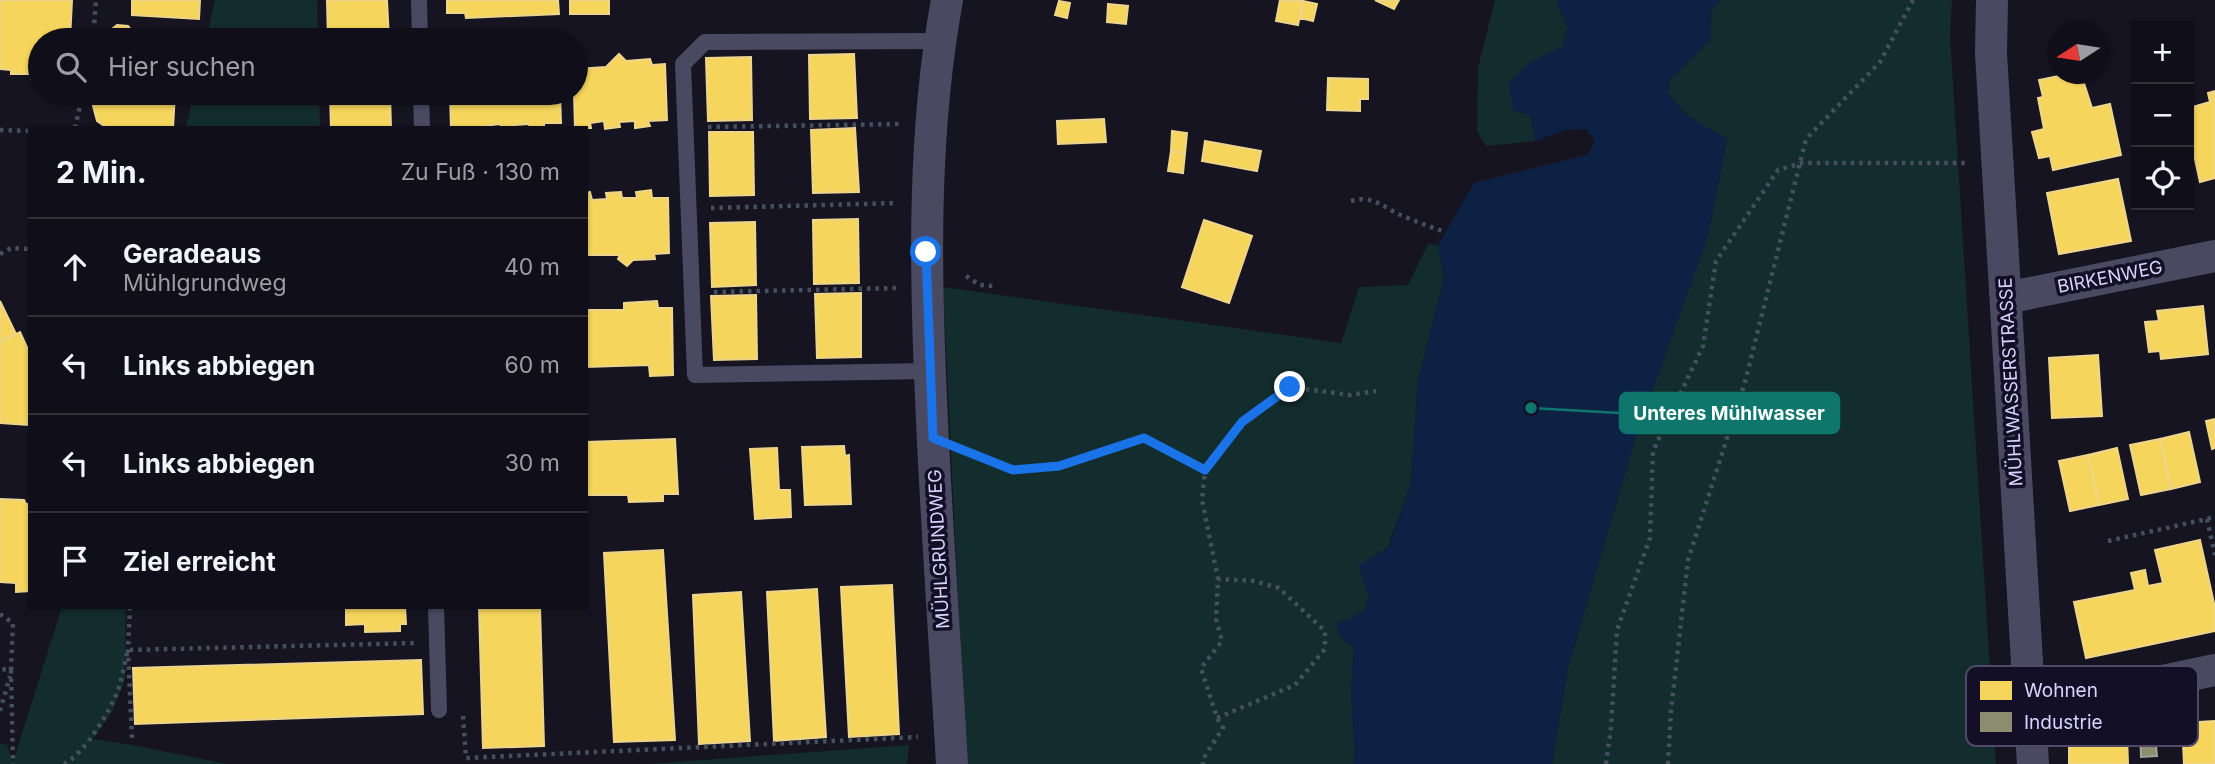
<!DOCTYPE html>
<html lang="de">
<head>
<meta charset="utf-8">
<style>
  body { margin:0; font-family:Inter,sans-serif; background:#1e1d26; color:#f1f3f6 }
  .controls { position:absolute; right:21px; top:21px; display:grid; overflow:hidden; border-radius:0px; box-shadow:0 2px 5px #0004 }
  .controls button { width:63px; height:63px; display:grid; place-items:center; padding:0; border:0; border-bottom:2px solid #302f38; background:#100f19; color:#f1f3f6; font:35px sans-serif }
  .compass { position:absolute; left:2047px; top:21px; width:63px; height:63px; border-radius:50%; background:#100f19; box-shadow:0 2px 5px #0004; rotate:258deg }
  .stop { position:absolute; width:21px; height:21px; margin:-16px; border:5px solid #1a73e8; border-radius:50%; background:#fff }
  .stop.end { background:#1a73e8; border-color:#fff; box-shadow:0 2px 7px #0008 }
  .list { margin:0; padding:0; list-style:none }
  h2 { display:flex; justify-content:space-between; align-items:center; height:91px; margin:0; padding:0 28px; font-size:30px }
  h2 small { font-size:23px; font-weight:400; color:#9c9ca2 }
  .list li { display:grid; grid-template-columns:46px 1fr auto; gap:21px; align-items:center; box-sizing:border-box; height:98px; padding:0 28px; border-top:2px solid #302f38 }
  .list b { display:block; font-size:26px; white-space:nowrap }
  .list p { margin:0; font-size:23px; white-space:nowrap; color:#9c9ca2 }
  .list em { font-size:23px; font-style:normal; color:#9c9ca2 }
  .icon { flex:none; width:38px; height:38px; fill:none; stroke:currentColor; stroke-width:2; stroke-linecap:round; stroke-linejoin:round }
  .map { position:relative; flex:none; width:2215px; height:764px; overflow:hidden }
  .search { position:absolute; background:#100f19; box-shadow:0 2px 5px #0004; left:28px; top:28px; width:560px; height:77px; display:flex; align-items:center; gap:18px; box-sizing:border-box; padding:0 24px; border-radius:38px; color:#9c9ca2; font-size:26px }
  .panel { position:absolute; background:#100f19; box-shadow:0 2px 5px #0004; left:28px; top:126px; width:560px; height:483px; border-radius:0px }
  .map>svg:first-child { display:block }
</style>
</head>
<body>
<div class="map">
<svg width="2215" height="764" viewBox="0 0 2215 764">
  <rect width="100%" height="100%" fill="#161421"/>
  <!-- green -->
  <path fill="#132c2d" d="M215,0H317L318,40H206Z
    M1495,0H1559L1557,3L1568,27L1562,47L1529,63L1531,116L1535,141L1486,146L1477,131L1478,68Z
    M1720,0H1952L1950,36L1996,764H1552L1568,667L1636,436L1707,237L1727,140L1685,114L1668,93L1670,80L1710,40L1711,12Z
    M194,93H319L320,128H186Z
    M1428,244L1438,245L1444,278L1418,380L1411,483L1388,547L1359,567L1369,597L1364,611L1340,637L1354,647L1351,693L1355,751L1353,764H966L943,287L1341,343L1359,287L1408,285Z
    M62,607H126L125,680L112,712L93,739L132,745L227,764H0V743L7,745L13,762Z
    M909,745L907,764H648Z"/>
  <!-- water -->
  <path fill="#0d2144" d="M1559,0H1720L1711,12L1710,40L1670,80L1668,93L1685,114L1727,139L1708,237L1636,436L1568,667L1552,764H1353L1355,751L1351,693L1354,647L1340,637L1336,624L1364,611L1369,597L1358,566L1389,547L1411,483L1418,380L1444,278L1438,245L1474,183L1587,155L1595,141L1586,129L1565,130L1535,141L1531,116L1513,110L1509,83L1529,63L1562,47L1568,27L1557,2Z"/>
  <!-- homes -->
  <path fill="#f6d55c" stroke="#edd58d" stroke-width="2" d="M0,0H72L70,40H40V80L31,79V74H11V70L0,69Z
    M132,0H200L199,19L132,15Z
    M327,0H387L389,40H328Z
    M447,0H558L559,14L466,18L465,13H447Z
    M570,0H609V14H570Z
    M1280,0L1303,1L1298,25L1276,21Z
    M1375,0H1399L1394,9Z
    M1059,1L1070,3L1067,18L1055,15Z
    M1303,1L1317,4L1313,21L1300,18Z
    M1108,4L1128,6L1126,24L1107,22Z
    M117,25L128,26L132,31V40H112V29Z
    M157,34L181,35L180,40H156Z
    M619,54L626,61L650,59L652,65L665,64L667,120L648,121L650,126L635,128V121L619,122L620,127L605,129L604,121L590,123L591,128H575L574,93H576V69L606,67Z
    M854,54L857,118L810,119L809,55Z
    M751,57L752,120L708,121L706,58Z
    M2069,74H2081L2092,108L2110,104L2121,155L2053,170L2050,156L2039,158L2032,132L2044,129L2038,98L2043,97L2039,80Z
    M1328,78L1368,79V99H1360V111L1327,110Z
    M2215,91V178L2200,182L2189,132V108L2210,102L2208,93Z
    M96,93H175L173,128H107L97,121L91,98Z
    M330,93H390L391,128H331Z
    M450,93H560L561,123H544V128H530L529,124L515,125L516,128H501L500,124L484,126V128H451Z
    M1104,119L1106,142L1058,144L1057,121Z
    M855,128L859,192L813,193L811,130Z
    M1172,131L1187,133L1185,153L1171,151Z
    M709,132H753L754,195L710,196Z
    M1205,141L1261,151L1257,171L1202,161Z
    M1171,151L1185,153L1183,173L1168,171Z
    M2118,179L2131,241L2059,254L2047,193Z
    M651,190L652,198H668L669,253L654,254L655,259L633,260L627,266L618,259L620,255H586V193L590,192L592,200L607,199L606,193L621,192L622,198H637L636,192Z
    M858,219L859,283L814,284L813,220Z
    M1204,220L1252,236L1229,303L1182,287Z
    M755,222L756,285L712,287L710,223Z
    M861,293V357L817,358L815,294Z
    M756,295L757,359L714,360L711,296Z
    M0,301L16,334L0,342Z
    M657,301L658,308H672L673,375L650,376L649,365L586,367V310H624V303Z
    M2203,306L2208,354L2161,359L2160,351L2149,352L2145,322L2159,321L2157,311Z
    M20,332L30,354V418H27L28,425L0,423V342Z
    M2098,355L2102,416L2052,418L2049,358Z
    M2215,419V448L2212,449L2206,421Z
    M2189,432L2200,482L2171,489L2160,439Z
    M675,439L678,494H663V501L629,502L628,495H586V442Z
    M2160,439L2171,489L2141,495L2130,445Z
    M844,446L845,456L849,455L851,504L805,505L802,447Z
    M777,448L779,490H790L791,517L755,519L750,449Z
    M2117,448L2128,499L2099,505L2088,455Z
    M2088,455L2099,505L2070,511L2059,461Z
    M0,499L24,500L26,504H30V591L16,592V583L0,582Z
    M2200,540L2215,608V631L2086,658L2074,602L2135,590L2131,573L2145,570L2148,586L2163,583L2155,550Z
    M663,550L675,740L614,742L604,553Z
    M892,585L899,734L849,737L841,587Z
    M817,589L826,737L774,741L767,592Z
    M741,592L750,741L699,744L693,595Z
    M346,607H405L406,624H400V631L365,632V624L346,625Z
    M479,607H540L544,746L483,748Z
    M421,660L423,714L135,724L133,668Z
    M2215,721V764H2184L2182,723Z
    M2127,736L2128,764H2069V739Z"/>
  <!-- industry -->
  <path fill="#8c8c6e" stroke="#a3a29a" stroke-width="2" d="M2154,725L2157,756L2141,757L2140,727Z"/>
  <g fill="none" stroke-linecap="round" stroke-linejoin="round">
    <!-- path -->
    <path stroke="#44505f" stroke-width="4.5" stroke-dasharray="3.5 5" stroke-linecap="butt" d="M93,40L96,0
      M708,127L903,124
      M75,128L83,93
      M0,130L30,131
      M1351,201C1373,194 1385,209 1403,216C1417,222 1431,227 1445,232
      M711,208L898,203
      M0,254L11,248L30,249
      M966,276L980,285L994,286
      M714,292L897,288
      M964,450L1013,470L1059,466L1144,438L1205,470L1202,500L1218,579L1216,619L1222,641L1201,668L1217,718L1223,728L1203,759V764
      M1205,470L1242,422L1290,387L1350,395L1376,391
      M2207,519L2215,555
      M2108,541L2207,519L2215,516
      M130,607L128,650L132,738
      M0,614L13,623L11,670L0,669
      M11,670L13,764
      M0,711L10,676
      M463,716L466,758L918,737
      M1217,718L1295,685L1325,649V631L1279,588L1254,581L1218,579
      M64,764C84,754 108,714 117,693C122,680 124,664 128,650L416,643
      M1606,764L1611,727L1617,630L1650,538L1653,451L1703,346L1716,261L1778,170L1801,163H1965
      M1668,764L1671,711L1688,560L1745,382L1806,139L1880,62L1913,0"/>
    <!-- lane -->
    <path stroke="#4a4962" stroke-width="16" d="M419,0L420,40
      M421,93L422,128
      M930,371L695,375L683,64L705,42L939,41
      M436,607L439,710"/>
    <!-- street -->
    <path stroke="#4a4962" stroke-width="32" d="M947,0C923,131 925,265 931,398C936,520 945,642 952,764
      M1992,0L1991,53L2033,764
      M2006,298L2215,256
      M2030,709L2215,670"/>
  </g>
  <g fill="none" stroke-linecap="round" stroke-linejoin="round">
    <!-- route -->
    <path stroke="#1a73e8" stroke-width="9" d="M926,252L933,438L1013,470L1059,466L1144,438L1205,470L1242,422L1290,387"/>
  </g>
  <g text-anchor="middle" stroke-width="7" stroke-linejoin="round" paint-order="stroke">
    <!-- street labels -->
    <g font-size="18" fill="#d9d4ff" stroke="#130f26">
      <text transform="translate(2110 277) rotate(-11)" y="6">BIRKENWEG</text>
      <text transform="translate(2011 382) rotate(-93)" y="6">MÜHLWASSERSTRASSE</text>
      <text transform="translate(939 549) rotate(-93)" y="6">MÜHLGRUNDWEG</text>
    </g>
  </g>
  <!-- legend -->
  <rect x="1966" y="666" width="232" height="80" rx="10" fill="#130f26" stroke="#4e4a67" stroke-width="2"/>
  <rect x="1980" y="681" width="32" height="19" fill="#f6d55c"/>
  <rect x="1980" y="712" width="32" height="20" fill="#8c8c6e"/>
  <g font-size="19" fill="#d9d4ff">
    <text x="2024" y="697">Wohnen</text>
    <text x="2024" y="729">Industrie</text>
  </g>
  <!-- callouts -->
  <path fill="none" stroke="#0f766e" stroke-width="2.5" d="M1531 408L1620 413"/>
  <circle fill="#0f766e" stroke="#130f26" stroke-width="2.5" cx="1531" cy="408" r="7"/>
  <rect fill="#0f766e" stroke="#0f766e" stroke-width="2.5" x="1620" y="393" width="219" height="40" rx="7"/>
  <g font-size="19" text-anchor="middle" font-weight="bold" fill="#fff">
    <text x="1729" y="420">Unteres Mühlwasser</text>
  </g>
</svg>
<div class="controls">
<button>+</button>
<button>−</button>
<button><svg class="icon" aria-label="locate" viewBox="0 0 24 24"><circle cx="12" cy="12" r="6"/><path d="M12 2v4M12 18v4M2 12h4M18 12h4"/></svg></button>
</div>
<svg class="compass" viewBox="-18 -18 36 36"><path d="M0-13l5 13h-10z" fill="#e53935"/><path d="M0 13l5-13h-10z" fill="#9c9ca2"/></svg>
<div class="stop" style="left:926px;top:252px"></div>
<div class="stop end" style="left:1290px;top:387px"></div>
<div class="search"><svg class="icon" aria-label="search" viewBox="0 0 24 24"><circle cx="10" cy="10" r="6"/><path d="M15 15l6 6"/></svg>Hier suchen</div>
<section class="panel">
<h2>2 Min.<small>Zu Fuß · 130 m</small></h2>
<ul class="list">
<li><svg class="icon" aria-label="ahead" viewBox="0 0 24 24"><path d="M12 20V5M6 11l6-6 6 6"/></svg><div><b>Geradeaus</b><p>Mühlgrundweg</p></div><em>40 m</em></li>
<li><svg class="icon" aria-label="left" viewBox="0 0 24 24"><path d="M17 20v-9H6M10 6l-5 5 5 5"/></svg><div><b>Links abbiegen</b></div><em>60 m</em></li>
<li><svg class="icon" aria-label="left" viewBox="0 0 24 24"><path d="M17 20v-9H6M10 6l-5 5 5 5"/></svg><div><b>Links abbiegen</b></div><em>30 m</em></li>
<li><svg class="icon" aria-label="arrive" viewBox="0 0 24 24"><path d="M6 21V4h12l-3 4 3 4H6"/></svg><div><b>Ziel erreicht</b></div></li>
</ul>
</section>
</div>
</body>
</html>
